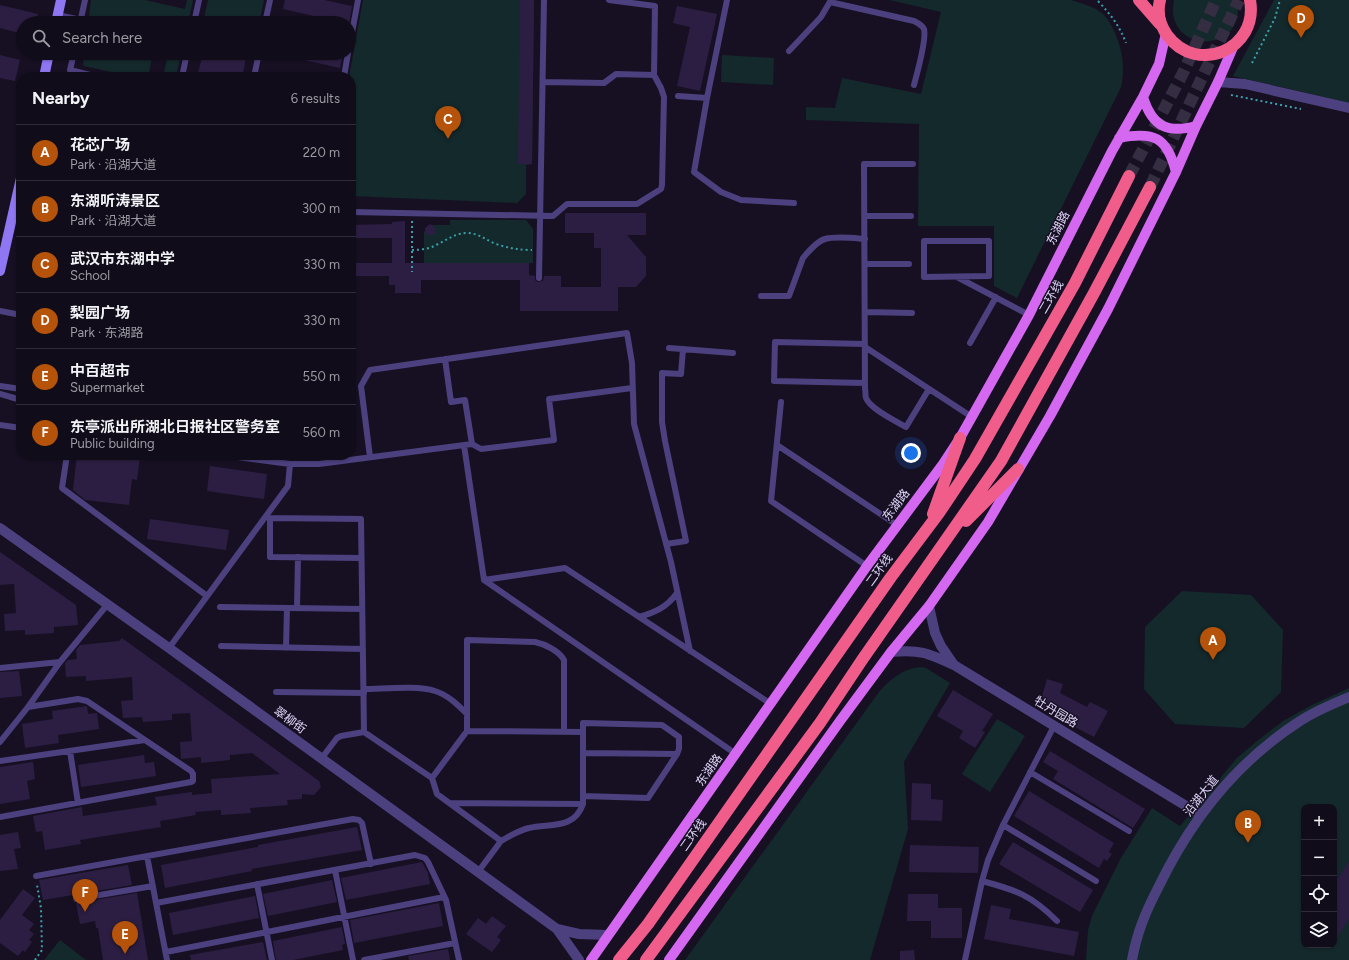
<!DOCTYPE html>
<html lang="en">
<head>
<meta charset="utf-8">
<style>
  body { margin:0; font-family:Figtree,"Noto Sans SC",sans-serif; background:#1e1a27; color:#f1f3f6 }
  .controls { position:absolute; right:12px; bottom:12px; display:grid; overflow:hidden; border-radius:8px; box-shadow:0 1px 3px #0004 }
  .controls button { width:36px; height:36px; display:grid; place-items:center; padding:0; border:0; border-bottom:1px solid #302c39; background:#110c1a; color:#f1f3f6; font:20px sans-serif }
  .you { position:absolute; left:911px; top:453px; width:14px; height:14px; margin:-10px; border:3px solid #fff; border-radius:50%; background:#1a73e8; box-shadow:0 0 0 6px #1a73e833 }
  .badge { display:grid; place-items:center; width:26px; height:26px; border-radius:50%; background:#b45309; color:#fff; font-size:13px; font-weight:700 }
  .pin { position:absolute; translate:-50% -33px; filter:drop-shadow(0 1px 2px #0008) }
  .pin::after { content:''; position:absolute; top:21px; width:14px; height:12px; background:inherit; clip-path:polygon(0 0,100% 0,50% 100%) }
  .list { margin:0; padding:0; list-style:none }
  h2 { display:flex; justify-content:space-between; align-items:center; height:52px; margin:0; padding:0 16px; font-size:17px }
  h2 small { font-size:13px; font-weight:400; color:#9c9ba2 }
  .list li { display:grid; grid-template-columns:26px 1fr auto; gap:12px; align-items:center; box-sizing:border-box; height:56px; padding:0 16px; border-top:1px solid #302c39 }
  .list b { display:block; font-size:15px; white-space:nowrap }
  .list p { margin:0; font-size:13px; white-space:nowrap; color:#9c9ba2 }
  .list em { font-size:13px; font-style:normal; color:#9c9ba2 }
  .icon { flex:none; width:22px; height:22px; fill:none; stroke:currentColor; stroke-width:2; stroke-linecap:round; stroke-linejoin:round }
  .map { position:relative; flex:none; width:1349px; height:960px; overflow:hidden }
  .search { position:absolute; background:#110c1a; box-shadow:0 1px 3px #0004; left:16px; top:16px; width:340px; height:44px; display:flex; align-items:center; gap:10px; box-sizing:border-box; padding:0 14px; border-radius:22px; color:#9c9ba2; font-size:15px }
  .panel { position:absolute; background:#110c1a; box-shadow:0 1px 3px #0004; left:16px; top:72px; width:340px; height:388px; border-radius:16px }
  .map>svg:first-child { display:block }
</style>
</head>
<body>
<div class="map">
<svg width="1349" height="960" viewBox="0 0 1349 960">
  <rect width="100%" height="100%" fill="#171023"/>
  <!-- green -->
  <path fill="#14292c" fill-rule="evenodd" d="M91,0H145L185,9L187,0H193L188,23H88Z
    M208,0H264L259,23H203Z
    M363,0H534L532,164L526,165V194L517,203L351,196V77H349Z
    M890,0H1071C1081,3 1096,7 1104,15C1109,20 1112,27 1115,33C1123,52 1125,68 1121,87L1017,298L994,286V226H918L919,124L806,120V107L835,108L842,78L921,94L941,12Z
    M1174,0H1237C1248,55 1163,55 1174,0Z
    M1274,0H1349V103L1233,76Z
    M85,53H153L148,77H134L84,66L83,64Z
    M160,53H181L176,77H163L168,55Z
    M722,55L774,58L773,85L721,82Z
    M450,220H526L533,229V263H424V232L433,225H450Z
    M1182,591L1251,595L1283,630L1281,692L1244,728L1175,724L1144,689L1145,627Z
    M920,667L926,668L950,683L904,762L908,829L870,960H685L879,692C890,679 903,669 920,667Z
    M1349,688V960H1086L1088,930L1092,916L1121,858L1152,808L1180,826L1237,758L1257,741L1283,721L1312,705ZM1304,807H1334V945H1304Z
    M997,719L1025,736L990,792L962,774Z
    M60,940L86,960H44Z"/>
  <!-- building -->
  <path fill="#2c1e42" d="M285,0H324L352,6L349,24L283,9Z
    M520,0H534L532,164H518Z
    M0,5L38,14L36,23H23V34L0,28Z
    M677,6L717,14L700,91L677,86L690,27L673,23Z
    M203,53H247L242,77H197Z
    M292,53H343L340,68L291,57Z
    M0,55L20,60L15,81L0,78Z
    M565,213H646V235H627L646,257V276L636,287H618V311H520V280H421V293H395V285H389V276H354V263H392V238H351V225L392,224V222L405,221V263H529V275L535,276V280L537,282L543,281L544,276H561V287H601V248H594V233H565Z
    M430,224L435,227V233L431,236L425,233V228Z
    M77,455H125L140,457L137,480L132,479L129,505L85,500L73,490Z
    M210,466L267,474L264,499L207,491Z
    M150,519L229,530L226,550L147,539Z
    M0,552L76,605L78,625L54,627V633L25,635V630L5,631L4,614L16,613L14,584L0,585Z
    M122,638L319,781L321,787L314,795L302,794V799L287,800L288,805L250,808L251,813L221,815V810L195,812L196,815L160,821L161,827L80,840L81,844L45,850L42,831L36,832L33,816L82,807L83,816L157,805L155,797L192,792V795L212,793L211,779L280,774L252,753L230,755V760L201,763V757L181,759L180,742L192,741L190,713L172,714V720L143,722L142,717L123,718L121,701L133,700L132,677L86,681V676L66,677L65,663L68,660L77,659L76,650L80,645L119,641Z
    M19,671L22,696L0,698V672Z
    M1047,679L1063,684L1060,693L1087,707L1090,702L1108,711L1094,737L1067,723L1070,716L1039,706Z
    M953,690L993,714L982,731L985,732L975,748L959,738L963,731L937,716Z
    M87,706L88,714L97,713L99,729L58,735L59,743L25,748L22,724L53,719L52,711Z
    M1050,751L1145,809L1133,828L1053,779L1058,771L1043,762Z
    M144,755L145,763L154,762L156,776L81,787L78,765Z
    M33,762L35,779L27,781L30,799L0,804V767Z
    M912,783L931,784V799L943,800L942,821L911,820Z
    M1029,791L1114,843L1109,852L1112,854L1107,861L1104,859L1099,868L1014,816Z
    M357,827L362,850L251,869L252,871L165,888L161,865L258,847V845Z
    M18,832L21,848L14,849L18,869L0,871V835Z
    M1013,842L1093,890L1080,912L999,864Z
    M910,845L979,847L978,873L909,872Z
    M1349,861V919L1334,942V884Z
    M422,862L428,873L430,884L346,900L341,878Z
    M128,865L132,885L43,900L39,880Z
    M332,880L337,902L268,916L263,894Z
    M23,889L35,898L22,915L34,924L29,930L34,934L29,940L32,942L25,952L23,950L18,956L0,943V920Z
    M137,893L148,960H103L98,928H96L95,921L80,924L76,903Z
    M908,894H938V908H962V938H931V921H907Z
    M255,896L259,918L173,935L169,913Z
    M439,903L443,926L354,943L350,920Z
    M991,905L1011,909L1009,919L1079,932L1074,956L984,939Z
    M492,916L506,926L497,937L501,940L492,952L466,934L478,918L486,924Z
    M342,927L345,944L342,945L343,950L293,960H276L273,941Z
    M263,942L267,960H191L190,955Z
    M448,949L450,960H409L408,956Z
    M914,950L915,960H900V951Z"/>
  <g fill="none" stroke-linecap="round" stroke-linejoin="round">
    <!-- highway-tunnel -->
    <path stroke="#352e43" stroke-width="12" stroke-dasharray="12 6" stroke-linecap="butt" d="M1129,176L1183,73L1216,0
      M1150,187L1239,0"/>
    <!-- path -->
    <path stroke="#3a9fab" stroke-width="2" stroke-dasharray="2 3" stroke-linecap="butt" d="M1098,1C1111,15 1119,25 1126,43
      M1252,63L1275,18L1280,0
      M1231,95L1301,109
      M412,221V272
      M412,250C420,250 429,249 436,245C447,240 455,233 467,233C478,233 486,240 496,244C508,248 519,250 532,250
      M35,960L42,950L41,908L37,885"/>
    <!-- lane -->
    <path stroke="#4d407e" stroke-width="6" d="M609,0L655,6L654,75
      M830,2L914,21C918,23 922,25 924,29C927,39 917,73 914,85
      M58,15L81,20
      M80,23L85,0
      M194,23L199,0
      M265,23L270,0
      M349,49L358,0
      M789,51L821,17L831,0
      M74,53L70,70L98,77
      M182,77L187,53
      M254,77L259,53
      M344,77L348,53
      M678,96L707,98L727,0
      M707,98L694,172L721,192L741,200L794,203
      M913,164H864L865,389C866,392 865,396 866,398C870,409 896,421 906,427L929,389
      M351,212L553,216L567,204H637L661,189L662,185L664,97L661,88L654,75L616,74L604,83L543,82
      M865,216H911
      M924,241H989V276L924,277Z
      M865,264H909
      M957,277L1029,315
      M539,278L544,0
      M761,296H789L803,258C808,252 817,241 825,239C836,236 853,238 865,239
      M0,311L21,315
      M865,312L912,313
      M970,343L996,297
      M865,344L775,342L774,381L865,383
      M865,347L972,417
      M669,348L733,353
      M0,386L21,389
      M0,394L21,400
      M781,402L771,501L867,566
      M0,425L21,428
      M472,444L481,449L554,440L549,399L632,388
      M464,445L484,580L736,754
      M777,445L897,525
      M67,455L62,488L207,596
      M222,455L290,464H319L472,444L465,400L451,402L445,359
      M370,457L361,386L370,370L627,333L632,363L634,424L671,562L690,651
      M666,544L686,541L665,441L662,422V373L681,374L683,349
      M361,558L270,557V518L361,519L364,732
      M484,580L565,568L771,704
      M220,607L362,609
      M297,608L298,557
      M639,617C656,612 667,607 677,593
      M221,646L363,649
      M169,648L288,486L290,464
      M286,648L287,608
      M0,668L60,662
      M364,689C382,689 418,685 435,691C448,695 458,705 467,714
      M276,692L364,693
      M467,731V640L535,642C545,644 559,651 564,660V732
      M0,742L28,707L60,662L107,605
      M70,751L78,803
      M583,753L677,754
      M321,759L337,738L341,736L364,732L432,778L437,794L501,841L478,872
      M0,761L145,740
      M1030,772L1129,831
      M432,778L467,731L583,732V804C574,830 550,823 529,828C519,830 510,836 501,841
      M583,796L648,798L677,754L679,749V737L662,725L583,723V732
      M450,803L583,804
      M0,817L191,782L193,781V774L191,771L87,701L78,699L28,707
      M1003,825L1096,881
      M147,856L167,960
      M335,870L353,960
      M36,876L353,819L359,820L362,823L371,864
      M982,881C1016,890 1031,895 1057,921
      M257,884L272,960
      M76,899L153,886
      M156,903L415,855L425,858L428,862L446,900L459,960
      M166,952L444,897
      M364,960L455,943
      M965,960L982,881L988,860L1003,825L1054,726"/>
    <!-- street -->
    <path stroke="#4d407e" stroke-width="10" d="M1218,82L1245,84L1349,108
      M0,528L169,648L557,929L579,960
      M929,606L935,633L941,646L954,665L1201,815
      M891,652C920,649 928,653 954,665
      M557,929L579,934L608,935
      M1132,960C1137,932 1146,911 1159,886C1191,820 1238,761 1300,721C1315,711 1332,704 1349,697"/>
    <!-- secondary -->
    <path stroke="#8f76f2" stroke-width="10" d="M56,23L61,0
      M44,77L49,53
      M0,271L21,178"/>
    <!-- primary -->
    <path stroke="#d568f1" stroke-width="10" d="M1143,97C1152,126 1167,134 1196,126
      M1119,138C1154,131 1167,137 1176,172
      M591,960L867,566L943,464L960,438L1029,315L1112,151L1143,97L1159,64L1166,33
      M669,960L840,721L891,652L929,606L988,522L1050,416L1108,309L1176,172L1196,126L1218,82L1234,45"/>
    <!-- highway -->
    <path stroke="#f05d8a" stroke-width="12" d="M1139,0L1160,24
      M1160,0C1157,12 1160,25 1167,35C1197,76 1259,49 1250,0
      M933,514L960,438
      M966,521L1018,469
      M619,960L648,924L891,577L939,513L975,459L1075,283L1129,176
      M646,960L820,723L862,660L1001,461L1094,293L1150,187"/>
  </g>
  <g text-anchor="middle" stroke-width="3" stroke-linejoin="round" paint-order="stroke">
    <!-- street labels -->
    <g font-size="12" fill="#e1d6fb" stroke="#171023">
      <text transform="translate(1058 228) rotate(-63)" y="4">东湖路</text>
      <text transform="translate(1051 297) rotate(-60)" y="4">二环线</text>
      <text transform="translate(896 505) rotate(-53)" y="4">东湖路</text>
      <text transform="translate(879 570) rotate(-54)" y="4">二环线</text>
      <text transform="translate(1056 712) rotate(31)" y="4">牡丹园路</text>
      <text transform="translate(290 720) rotate(36)" y="4">翠柳街</text>
      <text transform="translate(709 770) rotate(-55)" y="4">东湖路</text>
      <text transform="translate(1201 796) rotate(-52)" y="4">沿湖大道</text>
      <text transform="translate(693 835) rotate(-55)" y="4">二环线</text>
    </g>
  </g>
</svg>
<div class="controls">
<button>+</button>
<button>−</button>
<button><svg class="icon" aria-label="locate" viewBox="0 0 24 24"><circle cx="12" cy="12" r="6"/><path d="M12 2v4M12 18v4M2 12h4M18 12h4"/></svg></button>
<button><svg class="icon" aria-label="layers" viewBox="0 0 24 24"><path d="M12 4l9 5-9 5-9-5zM3 14l9 5 9-5"/></svg></button>
</div>
<div class="you"></div>
<div class="pin badge" style="left:1213px;top:660px">A</div>
<div class="pin badge" style="left:1248px;top:843px">B</div>
<div class="pin badge" style="left:448px;top:139px">C</div>
<div class="pin badge" style="left:1301px;top:38px">D</div>
<div class="pin badge" style="left:125px;top:954px">E</div>
<div class="pin badge" style="left:85px;top:912px">F</div>
<div class="search"><svg class="icon" aria-label="search" viewBox="0 0 24 24"><circle cx="10" cy="10" r="6"/><path d="M15 15l6 6"/></svg>Search here</div>
<section class="panel">
<h2>Nearby<small>6 results</small></h2>
<ul class="list">
<li><span class="badge">A</span><div><b>花芯广场</b><p>Park · 沿湖大道</p></div><em>220 m</em></li>
<li><span class="badge">B</span><div><b>东湖听涛景区</b><p>Park · 沿湖大道</p></div><em>300 m</em></li>
<li><span class="badge">C</span><div><b>武汉市东湖中学</b><p>School</p></div><em>330 m</em></li>
<li><span class="badge">D</span><div><b>梨园广场</b><p>Park · 东湖路</p></div><em>330 m</em></li>
<li><span class="badge">E</span><div><b>中百超市</b><p>Supermarket</p></div><em>550 m</em></li>
<li><span class="badge">F</span><div><b>东亭派出所湖北日报社区警务室</b><p>Public building</p></div><em>560 m</em></li>
</ul>
</section>
</div>
</body>
</html>
